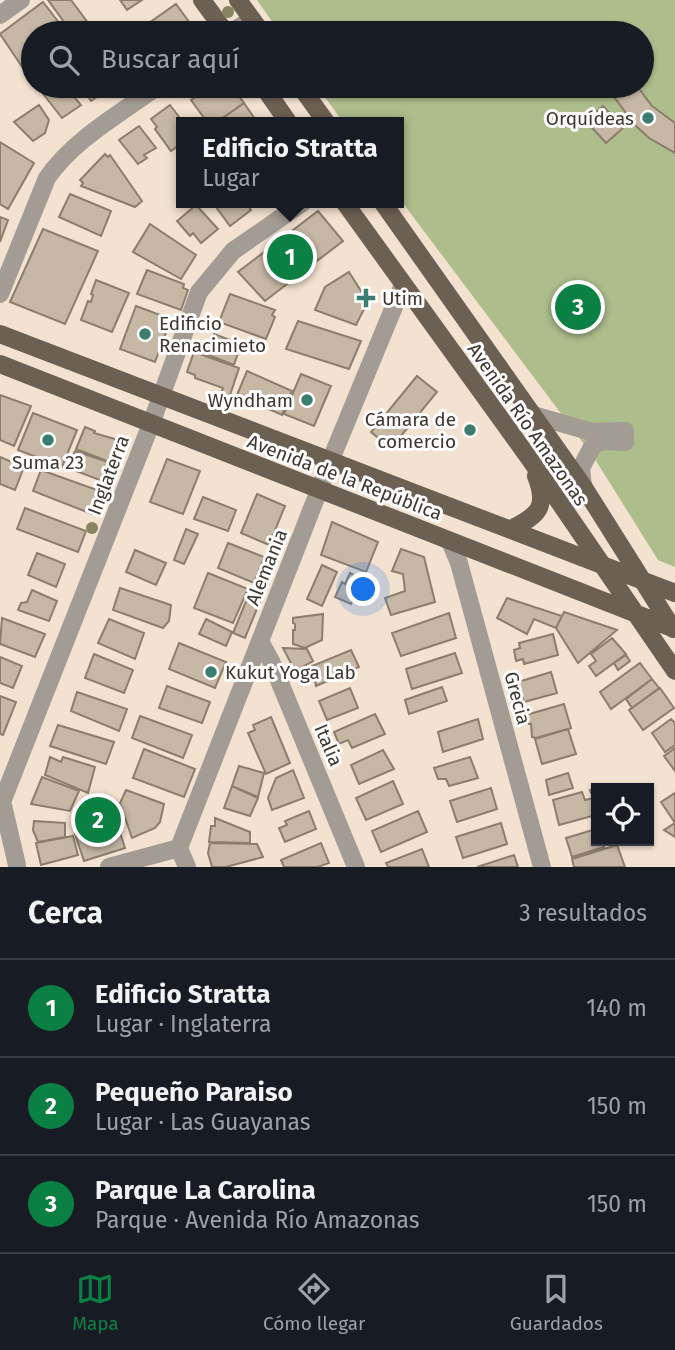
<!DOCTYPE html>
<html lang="es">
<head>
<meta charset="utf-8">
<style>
  body { margin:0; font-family:"Fira Sans",sans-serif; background:#20242c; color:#f1f3f6 }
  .controls { position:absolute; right:21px; bottom:21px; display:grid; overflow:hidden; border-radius:0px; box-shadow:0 2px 5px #0004 }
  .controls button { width:63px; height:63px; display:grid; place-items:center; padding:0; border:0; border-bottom:2px solid #363941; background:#171b24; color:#f1f3f6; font:35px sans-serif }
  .you { position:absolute; left:364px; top:590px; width:24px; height:24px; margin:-18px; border:5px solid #fff; border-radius:50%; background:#1a73e8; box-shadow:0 0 0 10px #1a73e833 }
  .badge { display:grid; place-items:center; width:46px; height:46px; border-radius:50%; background:#0b8043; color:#fff; font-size:23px; font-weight:700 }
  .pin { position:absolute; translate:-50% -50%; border:4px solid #fff; box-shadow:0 2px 7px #0006 }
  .popup { position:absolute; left:176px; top:117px; width:228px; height:91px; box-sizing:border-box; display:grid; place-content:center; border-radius:0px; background:#171b24; filter:drop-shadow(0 2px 5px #0005); font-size:23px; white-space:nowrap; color:#9ea1a6 }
  .popup b { font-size:26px; color:#f1f3f6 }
  .popup::after { content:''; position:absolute; left:50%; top:100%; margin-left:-14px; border:14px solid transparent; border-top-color:#171b24 }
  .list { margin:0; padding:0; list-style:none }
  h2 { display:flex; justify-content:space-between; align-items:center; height:91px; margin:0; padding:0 28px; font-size:30px }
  h2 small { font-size:23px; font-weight:400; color:#9ea1a6 }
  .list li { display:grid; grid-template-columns:46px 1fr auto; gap:21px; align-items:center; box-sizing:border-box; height:98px; padding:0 28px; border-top:2px solid #363941 }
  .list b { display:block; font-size:26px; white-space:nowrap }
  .list p { margin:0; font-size:23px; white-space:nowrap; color:#9ea1a6 }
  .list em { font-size:23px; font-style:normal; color:#9ea1a6 }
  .icon { flex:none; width:38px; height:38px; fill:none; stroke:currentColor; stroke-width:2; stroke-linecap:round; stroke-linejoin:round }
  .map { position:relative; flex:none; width:675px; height:867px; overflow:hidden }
  .search { position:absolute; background:#171b24; box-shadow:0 2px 5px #0004; left:21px; right:21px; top:21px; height:77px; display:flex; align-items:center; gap:18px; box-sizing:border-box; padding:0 24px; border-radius:38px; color:#9ea1a6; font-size:26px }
  .sheet { height:385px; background:#171b24 }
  nav { display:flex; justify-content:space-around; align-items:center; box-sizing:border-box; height:98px; border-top:2px solid #363941; background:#171b24; font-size:19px; color:#9ea1a6 }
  nav a { display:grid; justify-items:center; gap:4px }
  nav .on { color:#0b8043 }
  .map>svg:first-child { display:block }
</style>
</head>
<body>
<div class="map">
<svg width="675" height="867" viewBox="0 0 675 867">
  <rect width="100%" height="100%" fill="#f4e2d0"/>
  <!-- green -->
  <path fill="#adbd8b" d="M257,0H675V567L658,560L593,456L399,198L398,122H343L317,86H642V33H280Z"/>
  <!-- building -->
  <path fill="#c7b7a5" stroke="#8c7d6c" stroke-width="2" d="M48,0H71L94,31L90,33H72Z
    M120,0H142L127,10Z
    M43,2L67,33H33V74L29,77L0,34Z
    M176,4L195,30L190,33H141L139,30Z
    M37,86H65L81,105L62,118Z
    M80,86H104L107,90L91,101Z
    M211,86H231L244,103L217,122H207L191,100Z
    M633,86H637L652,106L675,123V153L649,138L636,126L614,97Z
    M244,103L257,122H217Z
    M39,105L49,120L45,133L33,141L14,122Z
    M170,105L183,122L182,143L171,151L155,129L157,127L151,119Z
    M603,106L623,128L606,143L586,121Z
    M139,126L156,148L144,155L147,158L138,164L119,140Z
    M0,142L34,163L8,209L0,204Z
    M105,154L108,157L110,155L142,201L135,207L81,186L83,183L80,180Z
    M70,194L111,211L101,236L59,217Z
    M213,203H246L251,210L230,226Z
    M196,205L218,229L201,243L193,233L190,236L177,221Z
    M318,211L343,241L265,301L238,272Z
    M0,217L8,220L0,242Z
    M150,224L196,255L181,279L133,252Z
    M43,229L98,251L65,324L10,302Z
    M147,270L184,284L183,288L188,290L181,310L137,294Z
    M349,272L361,291L366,289L367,303L356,325L315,310L325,287Z
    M96,280L129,293L112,332L81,320L88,301L91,302L93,295L91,294Z
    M230,294L275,310L272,315L275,317L266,339L219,322Z
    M136,306L171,319L155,362L120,349Z
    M298,321L361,341L349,369L286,349Z
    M214,334L241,344L234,365L206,354Z
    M194,352L239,368L228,401L219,398L223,388L195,378V375L187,372Z
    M247,371L292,391L282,415L237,395Z
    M301,374L331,386L314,426L284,414Z
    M417,376L437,392L391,448L371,432Z
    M0,395L31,406L14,446L0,440Z
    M33,413L77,430L62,467L18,450Z
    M85,427L95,431L94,433L118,440L112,453L115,455L112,463L76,449Z
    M75,451L108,462L104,473L107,475L105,482L68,468Z
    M0,457L24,467L15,490L0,484Z
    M167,459L200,471L183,514L150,502Z
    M41,470L100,491L92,514L33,491Z
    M257,494L285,506L269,545L241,533Z
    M203,497L236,510L228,531L194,519Z
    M25,508L86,531L78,552L17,529Z
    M332,522L378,542L366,572L321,555Z
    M186,529L198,534L184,564L174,560Z
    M228,543L264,557L254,583L218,568Z
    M401,549L424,557L435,602L391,615L385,598L405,591L403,574L392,571Z
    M135,550L166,563L156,585L126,572Z
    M37,553L65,564L56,587L28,575Z
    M322,565L337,572L322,606L307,599Z
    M208,573L248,589L233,623L194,608Z
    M350,573L363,580L351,604L335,597L342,582L345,584Z
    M120,588L171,605L169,621L163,628L113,610Z
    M251,589L263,594L245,638L233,633Z
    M32,590L57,601L49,621L18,610L21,603L27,602Z
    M507,598L562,616L556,628L534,619L527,634L497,618Z
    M564,612L617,630L578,663L556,628Z
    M449,613L456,638L401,656L392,633Z
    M323,614L322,640L305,648L293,644V630H295V624L293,623V618Z
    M2,618L45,634L35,657L0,644Z
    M109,619L144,633L135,659L98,643Z
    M206,619L232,632L226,646L199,634Z
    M553,634L558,655L524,664L523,659L516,661L514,650L520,648L519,643Z
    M612,638L626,654L596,676L589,666L596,661L591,654Z
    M179,643L226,662L215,688L169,669Z
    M283,648L307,649L313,661L295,671Z
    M351,650L359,667L316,686L312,666Z
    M455,653L462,673L412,689L406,669Z
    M94,654L133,670L124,693L85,678Z
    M626,655L630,661L618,670L614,663Z
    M0,657L22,666L13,688L0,683Z
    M640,663L652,679L611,709L600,692Z
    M551,672L557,693L524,702L518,682Z
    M652,679L659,688L632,708L626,699Z
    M167,686L210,702L202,723L159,708Z
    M442,687L447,701L409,714L405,700Z
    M350,688L358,708L327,720L319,701Z
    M660,688L674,708L643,730L629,710Z
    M77,692L127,709L119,731L71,711Z
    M0,696L16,702L3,735L0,734Z
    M564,704L571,728L536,738L532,737L531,724H529L526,715Z
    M375,714L385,734L352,748L348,740L339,744L334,732Z
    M140,716L192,735L183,758L132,738Z
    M271,717L290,763L266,774L248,733L255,730L253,725Z
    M478,719L483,739L443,752L438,732Z
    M671,719L675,723V745L665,752L652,733Z
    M58,725L114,742L106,764L50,746Z
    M568,729L576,754L542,764L535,739Z
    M675,748V771L664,756Z
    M144,749L195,769L184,797L133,778Z
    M383,750L394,769L359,784L351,765Z
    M50,757L61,762L63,757L95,767L88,793L45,775Z
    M470,757L478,778L449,786L446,779H438L434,768Z
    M239,766L264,773L258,797L232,786Z
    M293,770L304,798L272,810L268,798L276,778Z
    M568,773L573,788L549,795L546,780Z
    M42,777L79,791L70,811L31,804Z
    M393,781L403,804L366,820L356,798Z
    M232,786L258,798L250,816L224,808Z
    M491,788L497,809L457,822L450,801Z
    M596,789V815L559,825L553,800L582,792L585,800L593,798L590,790Z
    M126,790L164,804L160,822L155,828L132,838L120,803Z
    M675,793V823L661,802Z
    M109,798L125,848L84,861L75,834L85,806Z
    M309,811L316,829L285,842L279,828L287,825L285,821Z
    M418,811L427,832L381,852L372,831Z
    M215,818L250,832V843L209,842L211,826H215Z
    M34,821L65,823V837L38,842L33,830Z
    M501,823L507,844L463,858L456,837Z
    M675,823V837L664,830Z
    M596,829V841H602L604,847L572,857L566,838Z
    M73,836L78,855L41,865L36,843Z
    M210,843L257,844L263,857L226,867H212L208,853Z
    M321,843L329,863L318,867H284L281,860Z
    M617,845L625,867H574L572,859Z
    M422,849L429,867H388L386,863Z
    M514,855L518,867H477Z"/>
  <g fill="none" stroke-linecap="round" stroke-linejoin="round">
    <!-- minor -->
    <path stroke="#a39c94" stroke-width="18" d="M0,15L21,0
      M230,33L252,19
      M0,294L47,178C74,139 120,114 158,86
      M533,415L592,432L625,431V442L602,441L593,445L581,468L583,486
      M450,541L459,563L542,867
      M260,641L271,661L356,867
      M2,801L17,865
      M0,807L151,424L199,292L233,251L302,203
      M109,867L179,848
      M187,867L179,848L184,835L334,452L403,285"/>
    <!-- major -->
    <path stroke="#6c6052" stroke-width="18" d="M202,0L226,33
      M238,0L262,33
      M263,86L288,122
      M300,86L326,122
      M345,203L529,458L675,671
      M383,203L583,486L673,629
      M0,334L675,593
      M0,364L675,629
      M511,529C539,515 548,507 536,476"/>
  </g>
  <!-- trees -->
  <g fill="#868461">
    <circle cx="228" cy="12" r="6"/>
    <circle cx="92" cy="528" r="6"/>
  </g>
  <!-- markers -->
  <g fill="#3b7e70" stroke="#fff" stroke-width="2.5">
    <circle cx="648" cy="118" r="7"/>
    <path d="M362.5 287.5h7v7h7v7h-7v7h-7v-7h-7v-7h7z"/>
    <circle cx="145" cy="334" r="7"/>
    <circle cx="307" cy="400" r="7"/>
    <circle cx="470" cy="430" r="7"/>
    <circle cx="48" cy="440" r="7"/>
    <circle cx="211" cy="672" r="7"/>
  </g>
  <g text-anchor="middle" stroke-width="6" stroke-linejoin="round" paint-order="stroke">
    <!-- poi labels -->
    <g font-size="19" fill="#3d362f" stroke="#fff" text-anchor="end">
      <text x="634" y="125">Orquídeas</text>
      <text x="382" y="305" text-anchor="start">Utim</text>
      <text x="159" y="330" text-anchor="start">Edificio<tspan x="159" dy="22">Renacimieto</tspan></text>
      <text x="293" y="407">Wyndham</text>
      <text x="456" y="426">Cámara de<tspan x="456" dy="22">comercio</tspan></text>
      <text x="48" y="469" text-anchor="middle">Suma 23</text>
      <text x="225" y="679" text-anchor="start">Kukut Yoga Lab</text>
    </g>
    <!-- street labels -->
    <g font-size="19" fill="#3d362f" stroke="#fff">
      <text transform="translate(528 424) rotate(55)" y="7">Avenida Río Amazonas</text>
      <text transform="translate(108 475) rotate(-69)" y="7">Inglaterra</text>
      <text transform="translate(345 477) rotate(21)" y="7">Avenida de la República</text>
      <text transform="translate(266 567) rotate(-68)" y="7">Alemania</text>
      <text transform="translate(518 698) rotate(75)" y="7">Grecia</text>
      <text transform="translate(329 745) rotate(67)" y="7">Italia</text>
    </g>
  </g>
</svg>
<div class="controls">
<button><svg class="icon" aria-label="locate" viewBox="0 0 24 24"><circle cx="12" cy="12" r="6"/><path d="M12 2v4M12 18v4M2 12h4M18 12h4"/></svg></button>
</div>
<div class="you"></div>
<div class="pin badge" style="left:290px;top:257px">1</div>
<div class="popup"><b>Edificio Stratta</b>Lugar</div>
<div class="pin badge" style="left:98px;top:820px">2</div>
<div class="pin badge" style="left:578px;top:307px">3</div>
<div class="search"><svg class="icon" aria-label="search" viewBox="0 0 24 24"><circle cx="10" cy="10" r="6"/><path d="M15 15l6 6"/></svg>Buscar aquí</div>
</div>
<section class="sheet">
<h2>Cerca<small>3 resultados</small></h2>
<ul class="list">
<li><span class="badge">1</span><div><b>Edificio Stratta</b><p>Lugar · Inglaterra</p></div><em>140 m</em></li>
<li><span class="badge">2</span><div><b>Pequeño Paraiso</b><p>Lugar · Las Guayanas</p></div><em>150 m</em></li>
<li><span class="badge">3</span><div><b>Parque La Carolina</b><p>Parque · Avenida Río Amazonas</p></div><em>150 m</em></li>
</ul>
</section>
<nav>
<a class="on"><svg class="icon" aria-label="map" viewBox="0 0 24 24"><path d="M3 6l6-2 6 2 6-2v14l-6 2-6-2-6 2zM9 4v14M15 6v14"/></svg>Mapa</a>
<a><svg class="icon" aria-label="directions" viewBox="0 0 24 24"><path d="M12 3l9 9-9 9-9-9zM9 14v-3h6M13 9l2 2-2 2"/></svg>Cómo llegar</a>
<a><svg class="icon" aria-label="saved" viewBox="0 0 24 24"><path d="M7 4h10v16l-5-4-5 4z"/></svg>Guardados</a>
</nav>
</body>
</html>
